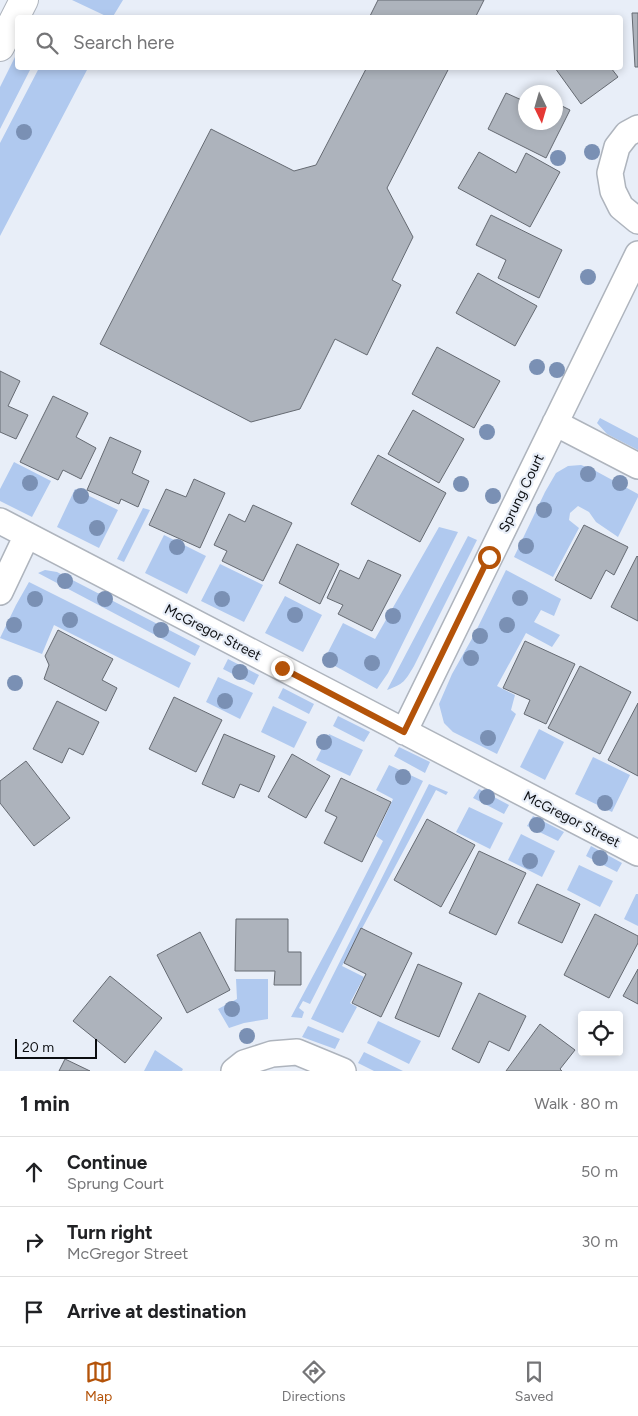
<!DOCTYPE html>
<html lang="en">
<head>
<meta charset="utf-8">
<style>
  body { margin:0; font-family:Figtree,sans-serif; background:#f6f6f6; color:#202124 }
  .controls { position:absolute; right:15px; bottom:15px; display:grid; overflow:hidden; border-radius:5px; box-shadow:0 2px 8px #0003 }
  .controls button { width:45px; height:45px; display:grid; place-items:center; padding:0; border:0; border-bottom:1px solid #e0e0e0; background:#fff; color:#202124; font:25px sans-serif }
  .compass { position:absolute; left:518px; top:85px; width:45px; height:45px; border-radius:50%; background:#fff; box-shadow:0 2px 8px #0003; rotate:175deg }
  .scale { position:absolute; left:15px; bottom:12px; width:82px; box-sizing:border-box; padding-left:5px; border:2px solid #0b0d10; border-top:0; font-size:14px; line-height:18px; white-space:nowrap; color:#0b0d10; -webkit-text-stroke:4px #e8eef8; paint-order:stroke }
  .stop { position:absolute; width:15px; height:15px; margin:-11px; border:4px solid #b45309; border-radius:50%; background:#fff }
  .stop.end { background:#b45309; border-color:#fff; box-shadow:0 1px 5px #0008 }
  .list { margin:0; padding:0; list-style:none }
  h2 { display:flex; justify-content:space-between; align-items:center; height:65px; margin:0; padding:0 20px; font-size:21px }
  h2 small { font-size:16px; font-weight:400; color:#757577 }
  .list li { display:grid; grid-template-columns:32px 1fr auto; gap:15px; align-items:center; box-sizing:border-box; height:70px; padding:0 20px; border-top:1px solid #e0e0e0 }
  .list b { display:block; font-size:19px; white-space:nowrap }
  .list p { margin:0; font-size:16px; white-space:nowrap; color:#757577 }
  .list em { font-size:16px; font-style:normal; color:#757577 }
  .icon { flex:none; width:28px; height:28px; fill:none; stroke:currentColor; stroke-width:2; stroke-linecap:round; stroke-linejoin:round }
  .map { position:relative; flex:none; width:638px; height:1071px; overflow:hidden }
  .search { position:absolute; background:#fff; box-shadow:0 2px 8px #0003; left:15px; right:15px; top:15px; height:55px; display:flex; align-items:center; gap:12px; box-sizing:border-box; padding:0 18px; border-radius:5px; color:#757577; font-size:19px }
  .sheet { height:275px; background:#fff }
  nav { display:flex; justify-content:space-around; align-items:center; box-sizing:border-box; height:70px; border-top:1px solid #e0e0e0; background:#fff; font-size:14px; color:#757577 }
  nav a { display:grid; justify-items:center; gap:2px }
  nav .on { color:#b45309 }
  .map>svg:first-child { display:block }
</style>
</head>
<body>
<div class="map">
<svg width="638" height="1071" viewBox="0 0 638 1071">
  <rect width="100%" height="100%" fill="#e8eef8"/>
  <!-- green -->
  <path fill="#b0c9ef" d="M72,0H123L112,18L108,17Z
    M17,53L18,68H31L0,129V87Z
    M39,68H88L0,236V143Z
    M600,418L638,438V450L607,434L597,423Z
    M14,462L51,481L32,517L0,501V489Z
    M581,465L592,469L638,494V497L618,537L596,522L589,512L578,506L570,513L569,520L579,528L553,577L514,557L545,492L556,473L568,466Z
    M75,489L118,510L99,548L57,527Z
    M143,508L150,510L124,562L117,559Z
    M439,527L458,532L388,673L377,689L324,660L343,623L375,639Z
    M164,535L206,556L187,594L145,573Z
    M468,536L477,540L414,666C405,681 404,684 387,690Z
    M220,564L263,585L244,622L201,601Z
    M45,570L57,572L200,646L195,656L38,573Z
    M506,570L561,599L554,616L541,610L534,622L560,635L552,647L526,633L497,686L515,695L511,710L516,714L497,754L453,732L444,723L439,704L452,674L474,635Z
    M29,582L191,663L179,688L54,625L42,654L0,638L16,605Z
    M285,596L322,615L303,652L265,633Z
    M228,659L259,675L254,685L223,669Z
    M218,677L253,693L240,719L206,702Z
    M283,688L314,704L309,714L278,698Z
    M273,706L307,722L294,748L261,732Z
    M338,716L370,732L364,742L333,726Z
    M539,729L564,742L545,780L520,767Z
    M329,734L363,750L350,776L316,760Z
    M399,747L430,762L425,773L394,756Z
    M593,757L630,775L612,812L575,794Z
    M389,765L423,781L310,1004L303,1001L299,1008L304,1012L302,1018L291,1017L337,931L383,841L376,836L393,799L376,790Z
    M429,784L448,792L446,795L436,790L342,966L364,977L350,1003L357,1007L343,1033L311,1019Z
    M479,789L509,805L504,814L473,798Z
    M469,807L503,823L490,849L456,832Z
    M533,816L564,832L558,841L527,826Z
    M521,834L555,851L542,877L508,860Z
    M591,846L622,863L617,872L586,856Z
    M579,865L613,881L600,907L567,890Z
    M636,894H638V926L624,919Z
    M236,979H268V1019L244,1023L229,1028L218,1009L237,999Z
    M378,1021L421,1041L409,1064L367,1043Z
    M308,1026L340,1039L335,1049L302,1037Z
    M155,1050L183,1069L182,1071H144Z
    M364,1052L403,1071H374L358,1063Z"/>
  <!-- building -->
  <path fill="#adb3bc" stroke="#656a72" d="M378,0H484L475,18H369Z
    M632,13H638V67H635Z
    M363,68H449L387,188L413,237L392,280L401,285L367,355L335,339L300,409L251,422L100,344L211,129L294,171L316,165L366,69Z
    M555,68H611L618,77L581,104Z
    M506,93L526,102V122H556V103L570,110L546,158L488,129Z
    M479,152L516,173L526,153L560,172L530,227L458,188Z
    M491,215L562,250L539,298L498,278L506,260L476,245Z
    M478,273L537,306L515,346L456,313Z
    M437,347L500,381L474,428L412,394Z
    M0,371L20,381L8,406L28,415L16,439L0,432Z
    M53,396L88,413L76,437L96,448L81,479L63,470L58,480L20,462Z
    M413,410L464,439L439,483L388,454Z
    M110,437L141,451L132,473L149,481L138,507L121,499L119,504L87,490Z
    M378,455L446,493L420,542L351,504Z
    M194,479L225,493L200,548L149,525L166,489L186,497Z
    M253,505L292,523L263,581L222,561L227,551L214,545L229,514L245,522Z
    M584,525L628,547L614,575L606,570L591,599L555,580Z
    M297,544L339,564L320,604L279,583Z
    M637,556L638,557V621L611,607Z
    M368,560L401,575L372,631L338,614L343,605L327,598L340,570L359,579Z
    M58,630L113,659L102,680L117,688L106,711L44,679L49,665L45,656Z
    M525,641L575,664L546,724L524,714L530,700L503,688Z
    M580,666L631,692L600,754L548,728Z
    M174,697L222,720L196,772L149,749Z
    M57,701L99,722L83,755L69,748L62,763L33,749Z
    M638,703V776L608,760Z
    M224,734L275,756L259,792L240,784L234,798L202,784Z
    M292,754L330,776L306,818L268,797Z
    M26,761L70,818L34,846L0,803V781Z
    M341,778L391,802L362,862L324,843L337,817L325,811Z
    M427,819L475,845L441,907L394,880Z
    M479,851L526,873L496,935L449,913Z
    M537,884L580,904L562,943L518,923Z
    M595,914L638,936V943L609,998L564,975Z
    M236,919H288V952H301V985H274L275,971H235Z
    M361,928L412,953L381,1017L352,1003L366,974L344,963Z
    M200,932L230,990L187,1013L157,955Z
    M418,964L462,983L439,1037L395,1018Z
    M638,969V1004L623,996Z
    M110,976L162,1018L125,1063L73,1021Z
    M479,993L526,1016L509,1051L489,1041L479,1063L452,1049Z
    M540,1024L575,1050L560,1069L562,1071H506Z
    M65,1059L90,1071H59Z"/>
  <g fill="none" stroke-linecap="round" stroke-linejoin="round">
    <defs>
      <path id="street" d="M638,128L627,134L617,147L610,173L613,191L621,207L638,221
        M555,423L638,466
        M0,521L638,853
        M0,592L27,535
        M404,732L638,254
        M234,1071L244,1063L272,1054L297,1052L343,1071"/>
      <path id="secondary" d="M0,47L24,0"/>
    </defs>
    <!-- street casing -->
    <use href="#street" stroke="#aeb4bd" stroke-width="28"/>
    <!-- secondary casing -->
    <use href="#secondary" stroke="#aeb4bd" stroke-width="30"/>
    <!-- street -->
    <use href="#street" stroke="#fff" stroke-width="25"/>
    <!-- secondary -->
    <use href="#secondary" stroke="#fff" stroke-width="28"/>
  </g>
  <!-- trees -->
  <g fill="#7a90b4">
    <circle cx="24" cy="132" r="8"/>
    <circle cx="592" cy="152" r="8"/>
    <circle cx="558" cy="158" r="8"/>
    <circle cx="588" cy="277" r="8"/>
    <circle cx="537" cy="367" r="8"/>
    <circle cx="557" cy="370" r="8"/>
    <circle cx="487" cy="432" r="8"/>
    <circle cx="588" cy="474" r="8"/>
    <circle cx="30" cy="483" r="8"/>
    <circle cx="620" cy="483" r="8"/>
    <circle cx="461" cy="484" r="8"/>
    <circle cx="81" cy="496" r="8"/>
    <circle cx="493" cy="496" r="8"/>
    <circle cx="544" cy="510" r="8"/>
    <circle cx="97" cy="528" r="8"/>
    <circle cx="526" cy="546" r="8"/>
    <circle cx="177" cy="547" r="8"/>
    <circle cx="65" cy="581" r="8"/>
    <circle cx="520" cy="598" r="8"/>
    <circle cx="35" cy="599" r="8"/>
    <circle cx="105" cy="599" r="8"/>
    <circle cx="222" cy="599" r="8"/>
    <circle cx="295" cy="615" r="8"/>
    <circle cx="393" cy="616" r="8"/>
    <circle cx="70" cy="620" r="8"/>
    <circle cx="14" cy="625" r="8"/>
    <circle cx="507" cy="625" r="8"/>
    <circle cx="161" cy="630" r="8"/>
    <circle cx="480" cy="636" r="8"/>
    <circle cx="471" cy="658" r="8"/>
    <circle cx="330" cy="660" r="8"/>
    <circle cx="372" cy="663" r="8"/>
    <circle cx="240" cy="672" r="8"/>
    <circle cx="15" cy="683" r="8"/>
    <circle cx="225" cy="701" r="8"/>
    <circle cx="488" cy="738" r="8"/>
    <circle cx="324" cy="742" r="8"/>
    <circle cx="403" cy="777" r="8"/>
    <circle cx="487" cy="797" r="8"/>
    <circle cx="605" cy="803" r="8"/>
    <circle cx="537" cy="825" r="8"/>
    <circle cx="600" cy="858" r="8"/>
    <circle cx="530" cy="861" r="8"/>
    <circle cx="232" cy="1009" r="8"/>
    <circle cx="247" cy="1036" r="8"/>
  </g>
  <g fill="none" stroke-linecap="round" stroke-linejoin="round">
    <!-- route -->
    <path stroke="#b45309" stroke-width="6" d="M282,668L404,732L489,557"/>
  </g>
  <g text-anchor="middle" stroke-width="4.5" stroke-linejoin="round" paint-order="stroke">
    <!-- street labels -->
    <g font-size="14" fill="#0b0d10" stroke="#e8eef8">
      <text transform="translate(521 493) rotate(-64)" y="5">Sprung Court</text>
      <text transform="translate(213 632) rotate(27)" y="5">McGregor Street</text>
      <text transform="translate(572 819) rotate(27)" y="5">McGregor Street</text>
    </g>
  </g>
</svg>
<div class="controls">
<button><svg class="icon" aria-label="locate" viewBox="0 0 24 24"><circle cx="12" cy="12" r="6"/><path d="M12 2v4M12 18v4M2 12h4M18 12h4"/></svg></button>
</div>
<svg class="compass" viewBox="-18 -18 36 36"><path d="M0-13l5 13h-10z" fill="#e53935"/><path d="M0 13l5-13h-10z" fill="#757577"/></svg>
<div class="scale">20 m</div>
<div class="stop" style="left:489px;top:557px"></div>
<div class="stop end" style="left:282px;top:668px"></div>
<div class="search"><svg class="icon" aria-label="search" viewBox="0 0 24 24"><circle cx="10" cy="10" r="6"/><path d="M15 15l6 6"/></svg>Search here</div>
</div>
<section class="sheet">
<h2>1 min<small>Walk · 80 m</small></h2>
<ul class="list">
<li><svg class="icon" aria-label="ahead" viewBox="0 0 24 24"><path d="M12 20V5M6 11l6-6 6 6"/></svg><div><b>Continue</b><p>Sprung Court</p></div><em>50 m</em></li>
<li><svg class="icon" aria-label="right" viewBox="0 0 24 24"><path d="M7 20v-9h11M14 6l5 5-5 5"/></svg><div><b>Turn right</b><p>McGregor Street</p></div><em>30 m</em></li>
<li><svg class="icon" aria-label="arrive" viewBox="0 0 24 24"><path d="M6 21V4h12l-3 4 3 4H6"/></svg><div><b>Arrive at destination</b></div></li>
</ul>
</section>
<nav>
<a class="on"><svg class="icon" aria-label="map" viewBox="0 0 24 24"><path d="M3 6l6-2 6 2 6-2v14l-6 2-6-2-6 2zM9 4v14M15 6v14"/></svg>Map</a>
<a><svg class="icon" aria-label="directions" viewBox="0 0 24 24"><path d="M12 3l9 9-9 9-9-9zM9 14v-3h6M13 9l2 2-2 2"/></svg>Directions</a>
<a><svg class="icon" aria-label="saved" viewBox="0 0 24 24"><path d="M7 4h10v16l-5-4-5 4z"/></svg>Saved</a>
</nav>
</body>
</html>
